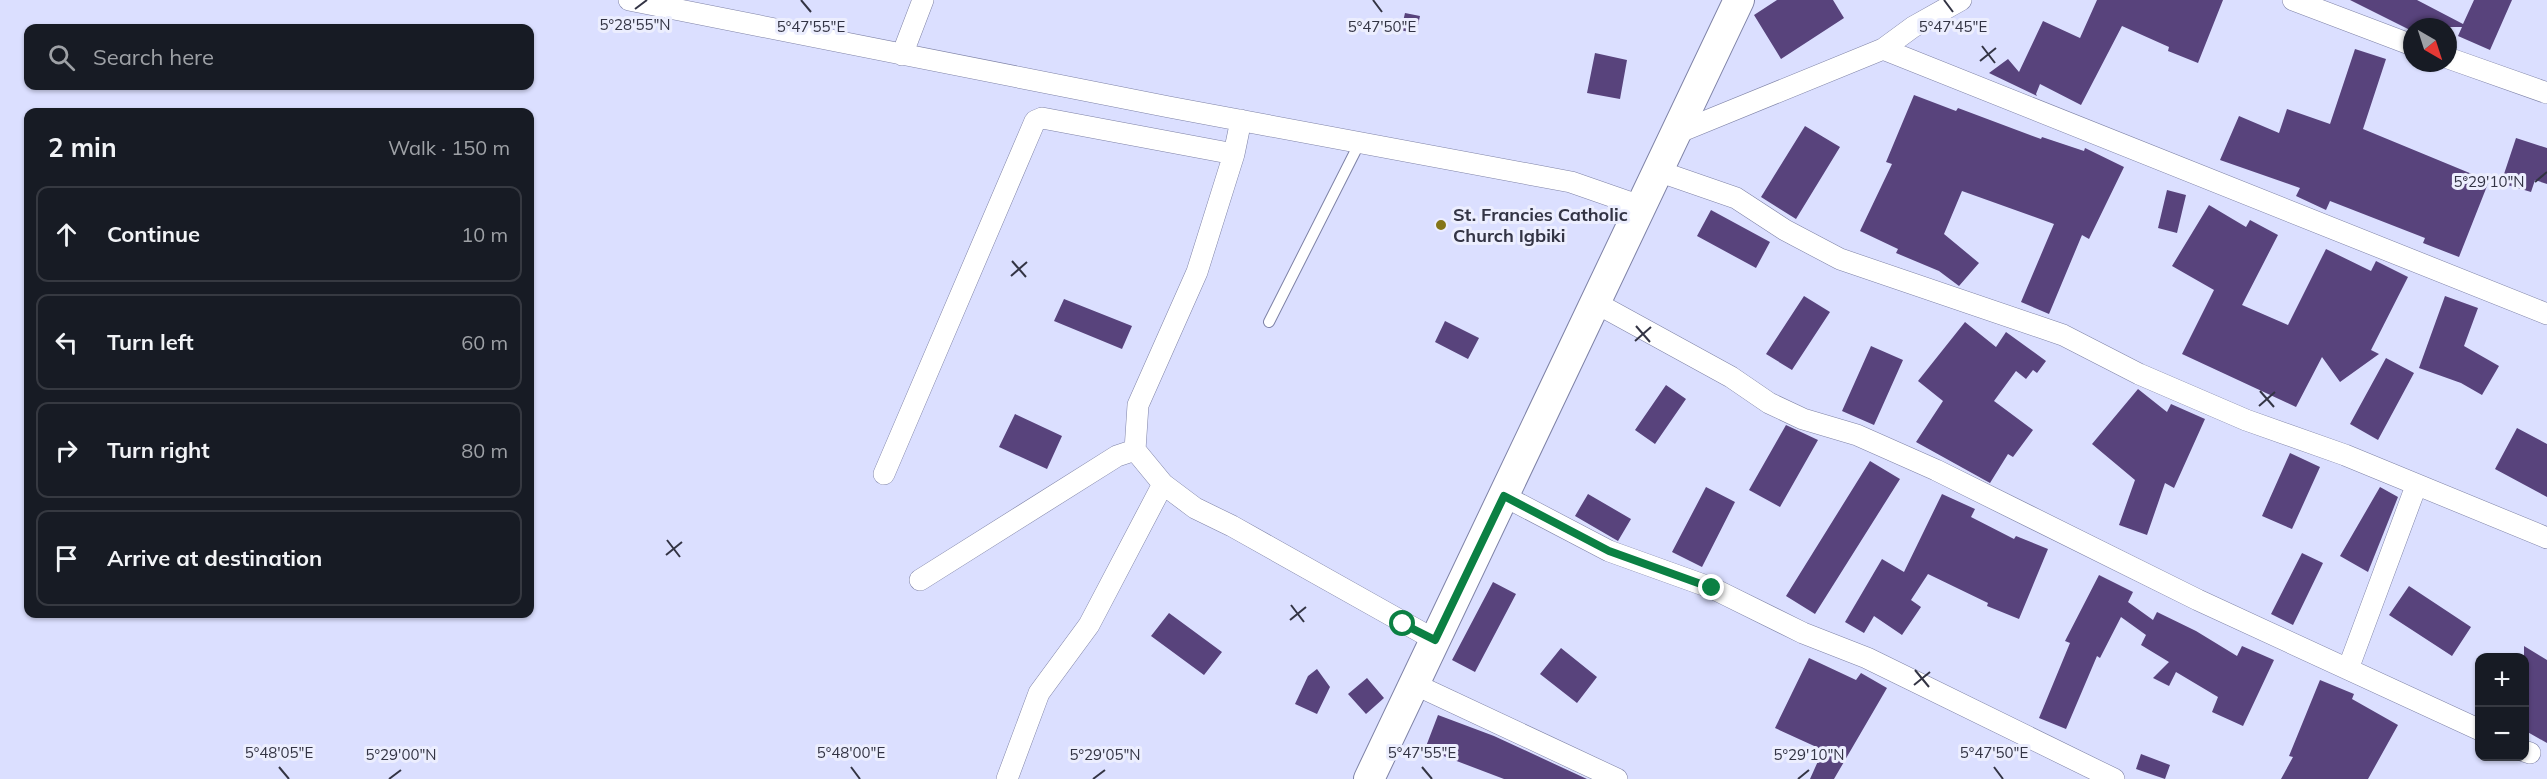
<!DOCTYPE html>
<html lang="en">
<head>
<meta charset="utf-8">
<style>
  body { margin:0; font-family:Mulish,sans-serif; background:#242831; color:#f1f3f6 }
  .controls { position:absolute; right:18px; bottom:18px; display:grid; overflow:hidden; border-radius:12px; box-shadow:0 2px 4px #0004 }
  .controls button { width:54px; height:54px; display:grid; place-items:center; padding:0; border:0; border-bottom:2px solid #363941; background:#171b24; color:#f1f3f6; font:30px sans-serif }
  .compass { position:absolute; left:2403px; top:18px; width:54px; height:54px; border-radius:50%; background:#171b24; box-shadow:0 2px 4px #0004; rotate:141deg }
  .stop { position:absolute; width:18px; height:18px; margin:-14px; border:4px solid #0b8043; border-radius:50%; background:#fff }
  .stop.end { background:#0b8043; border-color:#fff; box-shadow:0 2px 6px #0008 }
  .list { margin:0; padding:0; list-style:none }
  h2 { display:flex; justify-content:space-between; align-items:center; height:78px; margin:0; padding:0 24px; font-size:26px }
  h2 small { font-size:20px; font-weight:400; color:#9ea1a6 }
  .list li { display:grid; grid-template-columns:39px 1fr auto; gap:18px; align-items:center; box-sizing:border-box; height:96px; margin:0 12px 12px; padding:0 12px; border:2px solid #363941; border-radius:12px }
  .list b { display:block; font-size:22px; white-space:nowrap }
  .list em { font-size:20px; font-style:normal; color:#9ea1a6 }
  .icon { flex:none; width:33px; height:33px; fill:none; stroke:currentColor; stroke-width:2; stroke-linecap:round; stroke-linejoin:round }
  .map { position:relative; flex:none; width:2547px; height:779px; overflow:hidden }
  .search { position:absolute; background:#171b24; box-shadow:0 2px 4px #0004; left:24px; top:24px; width:510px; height:66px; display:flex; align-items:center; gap:15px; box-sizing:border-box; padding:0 21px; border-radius:12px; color:#9ea1a6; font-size:22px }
  .panel { position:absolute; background:#171b24; box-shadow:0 2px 4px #0004; left:24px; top:108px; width:510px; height:510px; border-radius:12px }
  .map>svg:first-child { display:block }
</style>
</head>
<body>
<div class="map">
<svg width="2547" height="779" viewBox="0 0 2547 779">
  <rect width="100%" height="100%" fill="#dbdfff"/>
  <!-- building -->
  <path fill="#58437c" d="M1777,0H1833L1844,18L1781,59L1754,15Z
    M2097,0H2223L2198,63L2168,51L2169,47L2122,26L2081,105L2040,84L2036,94L2037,96L1989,73L2008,59L2019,72L2043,21L2080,38Z
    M2350,0H2417L2463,24L2474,0H2512L2490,50L2458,36L2462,27H2412V31Z
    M1405,13L1420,16L1416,34L1401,30Z
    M2355,49L2386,59L2363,129L2489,181L2459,257L2423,243L2425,238L2330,201L2326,210L2296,196L2300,188L2220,160L2239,116L2279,133L2287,109L2330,124Z
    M1595,53L1627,60L1620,99L1587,93Z
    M1914,95L1956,111L1958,108L2041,139L2042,137L2084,151L2085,148L2124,167L2089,239L2082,235L2049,314L2021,302L2054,224L1962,191L1944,234L1979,263L1959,286L1939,271L1896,253L1898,249L1860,231L1892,164L1886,162Z
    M1805,126L1840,147L1796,219L1761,197Z
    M2516,138L2547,148V184L2535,180L2531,192L2501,183Z
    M2167,190L2186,195L2177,233L2158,228Z
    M2209,205L2246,227L2250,220L2278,235L2242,305L2288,325L2326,249L2371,271L2376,261L2408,277L2371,350L2379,354L2340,382L2322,357L2296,407L2182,354L2214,290L2172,266Z
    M1711,210L1770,242L1756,268L1697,236Z
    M1804,296L1830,312L1792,370L1766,354Z
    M2445,296L2478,308L2464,346L2499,366L2482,395L2461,383L2419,368Z
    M1064,299L1132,326L1122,349L1054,321Z
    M1445,321L1479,338L1468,359L1435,342Z
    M1965,322L1996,347L2006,332L2046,361L2037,373L2033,370L2026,379L2016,371L1994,401L2033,430L2013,457L2008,454L1990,483L1916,442L1943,401L1918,381Z
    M1871,346L1903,360L1874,425L1842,411Z
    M2386,358L2414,373L2378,440L2350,424Z
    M1666,385L1686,399L1655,444L1635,430Z
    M2138,389L2167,412L2171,404L2205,419L2174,488L2165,483L2147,535L2119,525L2135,480L2092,444Z
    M1015,414L1062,436L1047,469L999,447Z
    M1786,425L1818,440L1780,507L1749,490Z
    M2517,428L2547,444V497L2495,469Z
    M2290,453L2320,467L2292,529L2262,516Z
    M1870,461L1900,479L1815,614L1786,596Z
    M1706,487L1735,502L1702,567L1672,552Z
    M2380,487L2398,497L2368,572L2340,556Z
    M1588,494L1631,519L1618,541L1575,516Z
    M1942,494L1975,509L1971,517L2014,539L2016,536L2048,549L2019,619L1987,606L1988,603L1928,574L1911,600L1921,607L1902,635L1874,616L1864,633L1845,622L1882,559L1904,572Z
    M2302,553L2323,563L2293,625L2271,614Z
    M2099,575L2133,592L2128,602L2153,620L2157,612L2196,631L2237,656L2242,646L2274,660L2243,726L2212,712L2218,697L2176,672L2169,686L2153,678L2169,662L2141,645L2146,635L2121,617L2100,658L2097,656L2066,729L2039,718L2070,643L2065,641Z
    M1493,582L1516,594L1475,672L1452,660Z
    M2409,586L2471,627L2452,656L2389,615Z
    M1169,613L1222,652L1204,675L1151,636Z
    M2524,646L2547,660V743L2524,730Z
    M1561,648L1597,677L1577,703L1540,674Z
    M1809,658L1856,680L1861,673L1887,688L1834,779H1810L1823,750L1775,728Z
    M1317,669L1330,687L1317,714L1295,704L1308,676Z
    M1367,678L1384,698L1366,714L1348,694Z
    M2320,680L2354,694L2352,699L2398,725L2368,779H2281L2293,757L2289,756Z
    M1438,715L1494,736L1587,779H1504L1425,749Z
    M2141,754L2170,765L2165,779L2136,769Z"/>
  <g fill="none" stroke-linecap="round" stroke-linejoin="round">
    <defs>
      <path id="lane" d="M1269,322L1360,142"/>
      <path id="street" d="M629,0L1169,107L1571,182L1640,206
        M2293,0L2412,45
        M1883,49L2547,314
        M902,55L923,0
        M2448,58L2547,93
        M1241,120L1234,154L1197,272L1138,405L1135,450L1163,484L1195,508L1232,526L1435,640
        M1677,133L1883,49L1913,27L1961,0
        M1658,171L1736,198L1785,230L1840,259L2063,335L2139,374L2246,420L2345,455L2547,538
        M1596,303L1731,377L1769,403L1803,419L1857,435L1936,470L2198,600L2480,730
        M884,474L1035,121L1042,118L1234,154
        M1504,496L1609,551L1712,588L1803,633L1867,658L2114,779
        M920,580L1117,456L1135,450
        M2348,669L2416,486
        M1414,684L1617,779
        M2524,751L2530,753
        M1007,779L1039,693L1089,625L1163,484"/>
      <path id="secondary" d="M1369,779L1739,0"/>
    </defs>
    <!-- lane casing -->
    <use href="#lane" stroke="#7e82a6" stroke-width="12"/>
    <!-- street casing -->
    <use href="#street" stroke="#7e82a6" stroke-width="22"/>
    <!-- secondary casing -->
    <use href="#secondary" stroke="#7e82a6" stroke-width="32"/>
    <!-- lane -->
    <use href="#lane" stroke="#fff" stroke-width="10"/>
    <!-- street -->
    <use href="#street" stroke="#fff" stroke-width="21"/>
    <!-- secondary -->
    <use href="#secondary" stroke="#fff" stroke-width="30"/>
  </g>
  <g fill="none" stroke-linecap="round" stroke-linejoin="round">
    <!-- route -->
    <path stroke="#0b8043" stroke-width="8" d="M1403,624L1435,640L1504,496L1609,551L1712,588"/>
  </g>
  <!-- ticks -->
  <path fill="none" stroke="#333444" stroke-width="2" d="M801,0L811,12M1373,0L1382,12M1944,0L1953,12M635,9L647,0M1982,46L1995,63M1980,61L1996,48M2535,182L2547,172M1012,261L1026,277M1011,276L1027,262M1636,326L1650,342M1635,341L1651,327M2260,391L2274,407M2259,406L2275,392M667,540L680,557M666,555L682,542M1291,605L1304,622M1290,620L1306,607M1915,670L1929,687M1914,685L1930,672M279,767L289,779M851,767L860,779M1422,767L1432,779M1994,767L2003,779M389,779L401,770M1093,779L1105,770M1798,779L1809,770"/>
  <!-- markers -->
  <circle fill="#847518" stroke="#eceefe" stroke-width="2" cx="1441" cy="225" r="6"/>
  <g text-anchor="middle" stroke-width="6" stroke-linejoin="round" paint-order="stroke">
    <!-- poi labels -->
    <g font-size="18" font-weight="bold" fill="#333444" stroke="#eceefe" text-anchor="start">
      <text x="1453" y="221">St. Francies Catholic<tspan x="1453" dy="21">Church Igbiki</tspan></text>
    </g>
  </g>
  <g font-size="15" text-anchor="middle" fill="#333444" stroke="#eceefe" stroke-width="6" stroke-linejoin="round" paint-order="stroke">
    <text x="635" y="30">5°28'55"N</text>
    <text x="1953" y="32">5°47'45"E</text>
    <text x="811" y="32">5°47'55"E</text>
    <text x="1382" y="32">5°47'50"E</text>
    <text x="2489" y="187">5°29'10"N</text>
    <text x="279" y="758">5°48'05"E</text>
    <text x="851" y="758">5°48'00"E</text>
    <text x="1422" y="758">5°47'55"E</text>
    <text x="1994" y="758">5°47'50"E</text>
    <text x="401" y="760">5°29'00"N</text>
    <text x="1105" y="760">5°29'05"N</text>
    <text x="1809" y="760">5°29'10"N</text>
  </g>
</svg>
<div class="controls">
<button>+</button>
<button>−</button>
</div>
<svg class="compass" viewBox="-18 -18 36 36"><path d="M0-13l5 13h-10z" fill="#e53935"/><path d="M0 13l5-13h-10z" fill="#9ea1a6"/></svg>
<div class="stop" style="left:1403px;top:624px"></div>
<div class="stop end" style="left:1712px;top:588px"></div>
<div class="search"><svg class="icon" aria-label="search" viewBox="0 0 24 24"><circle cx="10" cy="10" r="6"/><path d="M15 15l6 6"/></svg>Search here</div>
<section class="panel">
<h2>2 min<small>Walk · 150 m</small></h2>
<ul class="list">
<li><svg class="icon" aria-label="ahead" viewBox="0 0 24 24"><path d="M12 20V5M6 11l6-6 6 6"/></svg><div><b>Continue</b></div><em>10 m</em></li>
<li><svg class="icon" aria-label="left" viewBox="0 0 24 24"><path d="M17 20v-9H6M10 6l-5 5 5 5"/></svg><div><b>Turn left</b></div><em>60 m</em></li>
<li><svg class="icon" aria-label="right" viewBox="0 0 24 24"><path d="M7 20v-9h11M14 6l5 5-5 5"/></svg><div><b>Turn right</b></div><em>80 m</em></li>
<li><svg class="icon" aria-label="arrive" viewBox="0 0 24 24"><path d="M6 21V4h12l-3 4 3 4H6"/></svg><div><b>Arrive at destination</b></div></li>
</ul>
</section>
</div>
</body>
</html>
